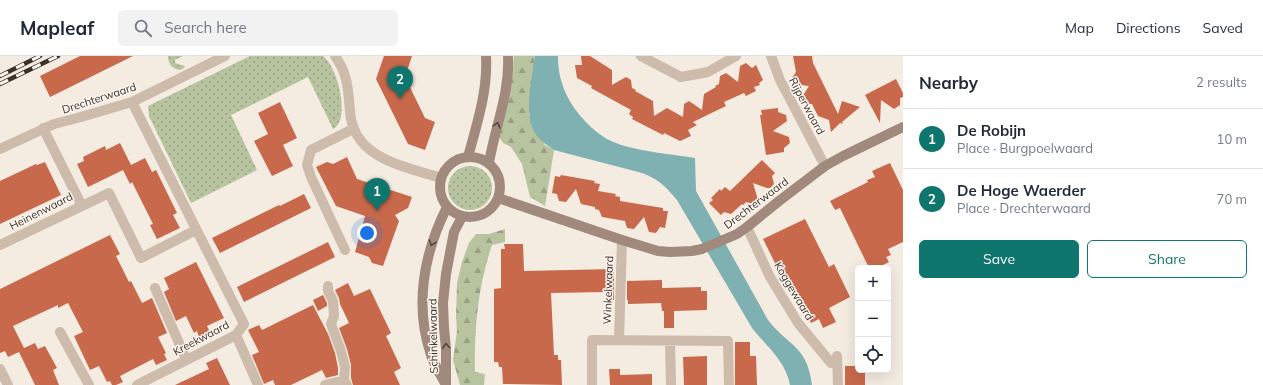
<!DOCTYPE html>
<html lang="en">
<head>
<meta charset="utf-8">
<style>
  body { margin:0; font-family:Mulish,sans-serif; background:#f2f2f3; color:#1f2937 }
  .controls { position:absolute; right:12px; bottom:12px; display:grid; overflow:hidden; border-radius:6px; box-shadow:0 4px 16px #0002 }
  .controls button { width:36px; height:36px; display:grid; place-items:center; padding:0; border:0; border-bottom:1px solid #e0e1e3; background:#fff; color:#1f2937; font:20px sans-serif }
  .you { position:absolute; left:367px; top:177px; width:14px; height:14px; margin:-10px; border:3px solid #fff; border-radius:50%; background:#1a73e8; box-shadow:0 0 0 6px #1a73e833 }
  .badge { display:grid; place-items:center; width:26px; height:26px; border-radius:50%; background:#0f766e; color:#fff; font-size:13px; font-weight:700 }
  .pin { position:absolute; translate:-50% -33px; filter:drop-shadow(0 1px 2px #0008) }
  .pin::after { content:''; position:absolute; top:21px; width:14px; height:12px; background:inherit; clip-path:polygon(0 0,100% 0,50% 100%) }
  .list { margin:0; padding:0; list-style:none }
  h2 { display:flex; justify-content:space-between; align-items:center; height:52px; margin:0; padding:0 16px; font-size:17px }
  h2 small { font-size:13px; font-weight:400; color:#747a83 }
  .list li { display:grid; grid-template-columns:26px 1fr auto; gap:12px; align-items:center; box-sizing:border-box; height:60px; padding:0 16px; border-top:1px solid #e0e1e3 }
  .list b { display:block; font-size:15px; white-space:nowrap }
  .list p { margin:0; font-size:13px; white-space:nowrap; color:#747a83 }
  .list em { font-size:13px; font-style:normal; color:#747a83 }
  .actions { display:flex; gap:8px; padding:12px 16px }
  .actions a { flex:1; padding:9px 0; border:1px solid #0f766e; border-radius:6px; text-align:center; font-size:14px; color:#0f766e }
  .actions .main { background:#0f766e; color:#fff }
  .icon { flex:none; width:22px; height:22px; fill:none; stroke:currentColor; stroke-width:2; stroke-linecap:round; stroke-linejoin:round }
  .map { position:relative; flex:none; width:903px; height:329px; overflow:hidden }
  header { display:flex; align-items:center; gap:24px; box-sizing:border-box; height:56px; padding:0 20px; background:#fff; border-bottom:1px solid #e0e1e3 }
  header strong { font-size:19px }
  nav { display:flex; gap:22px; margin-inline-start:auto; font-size:14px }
  .search { width:280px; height:36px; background:#f2f2f3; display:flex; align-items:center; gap:10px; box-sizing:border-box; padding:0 14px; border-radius:6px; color:#747a83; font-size:15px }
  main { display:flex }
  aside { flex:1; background:#fff }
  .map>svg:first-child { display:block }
</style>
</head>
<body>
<header>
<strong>Mapleaf</strong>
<div class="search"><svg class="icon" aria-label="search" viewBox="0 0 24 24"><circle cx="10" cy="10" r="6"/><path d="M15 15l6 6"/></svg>Search here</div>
<nav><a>Map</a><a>Directions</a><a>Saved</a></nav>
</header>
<main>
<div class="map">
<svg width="903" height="329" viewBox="0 0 903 329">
  <defs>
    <pattern id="grass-dots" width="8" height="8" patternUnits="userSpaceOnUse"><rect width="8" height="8" fill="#b8c4a0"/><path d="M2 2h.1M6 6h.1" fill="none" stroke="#97a083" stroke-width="1.8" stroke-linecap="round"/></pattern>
    <pattern id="forest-firs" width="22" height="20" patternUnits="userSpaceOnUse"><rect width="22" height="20" fill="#b8c4a0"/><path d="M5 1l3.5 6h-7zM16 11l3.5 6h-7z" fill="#97a083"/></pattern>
  </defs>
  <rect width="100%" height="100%" fill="#f4ebe1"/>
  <!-- grass -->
  <path fill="url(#grass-dots)" d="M168,0H183L175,4V7L185,10L184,12L180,14C172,13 168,8 168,0Z
    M250,0H323C338,11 351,64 333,73L308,21L231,59L257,114L191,147L149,60L148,50Z
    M448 132a22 22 0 1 1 44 0a22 22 0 1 1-44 0Z"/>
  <!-- forest -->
  <path fill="url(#forest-firs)" d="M514,0H535L529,59L545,89L554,94L545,150L530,141L522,108L511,91L503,87L499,81C506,54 513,27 514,0Z
    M505,173V186L492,189C478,230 474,273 475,316L485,318L484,329H460L453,304L457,275L456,261L457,227L462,206L469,187L476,178H489Z"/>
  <!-- water -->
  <path fill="#7fb0b2" d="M535,0H558C558,9 559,19 562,27C568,49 590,75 611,85C633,95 670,98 695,102L696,135L768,264C789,291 807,289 812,329H790C786,305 766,290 752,272L677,144C665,130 660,124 642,117L554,94C548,90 542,86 537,80C522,61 532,23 535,0Z"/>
  <!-- building -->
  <path fill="#c8694b" d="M80,0H133L50,41L40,20Z
    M384,0H412L405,21L425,62L435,66L425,94L408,88L376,23Z
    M581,0H590L612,14V29L626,21L631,24L632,32L636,34L635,35L653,45L654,60L667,52L683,61L684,48L689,45L702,54L704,38L716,31L715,30L719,28L720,20L726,17L738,26L740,10L746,7L752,12L756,9L763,24L759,27L760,29L754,31L756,35L746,40L744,37L724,46L726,50L693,66L694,67L697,69L688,74L691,80L680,85L664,77L663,79L632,63L633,61L629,58L631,54L591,32L592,30L577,22L575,9H582Z
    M793,0H812L813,7L838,58L842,45L860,51L842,66L843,68L840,67L831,76L829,64L818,60L812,48H805L802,41L809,30L795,28L792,22L796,16Z
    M896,23L903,37V41L900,42V49L894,53L881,44L880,67L865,39Z
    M280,46L297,82L283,89L293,110L272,120L254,85L268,78L258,57Z
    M778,52V56L786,59L787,65L773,75L789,81L790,87L784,92V96L766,99L760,59H762L761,54Z
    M120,87L131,109L145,102L152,116L156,114L177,157L173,159L180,172L157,183L150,169L153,168L132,126L130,128L123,114L88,131L77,108L84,105L83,101L105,90L106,94Z
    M347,101L357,123L412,141L408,152L395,159L399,165L383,210L372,207L369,201L355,196L365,160L336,150L316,111L327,106L333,108Z
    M762,104L775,117L772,120L774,128L770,132H767L753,127L758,144L754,148L746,146L743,149L742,148L731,158L724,156L721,159L709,147L713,144L711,142L720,133L721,135L725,131L730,135Z
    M45,106L61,139L0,168V125L36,108L37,109Z
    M890,107L903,134V186L888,193L891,199L886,201L889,206L877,212H869L840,152L835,154L830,145L868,126L867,124L875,121L872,115Z
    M561,119L595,125L594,127L600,128L598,135L616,138L615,140L620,141V145L663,152V155H668L665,172L660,171L656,177L649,176L644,161L634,173L627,172L625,165L602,161L599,154L595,153V151L581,148L576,133L566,146L559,145L557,138L552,137L555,120L560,121Z
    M304,138L311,152L220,197L212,182L279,149L280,150Z
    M805,163L829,211L834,208L850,241L829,252L836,266L823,272L819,263L811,267L797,238L792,241L763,183Z
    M110,179L120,198L116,200L129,226L131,225L142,247L152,242L167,277L158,281L166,297L164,298L167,304L156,309L153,303L120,320L123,326L116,329H112L110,325L107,326L99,310L90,314L74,280L83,276L68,247L58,252V249L13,270L24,292L35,287L38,293L45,290L57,312L53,314L59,329H35L19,296L8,301L5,295L0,297V233Z
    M328,186L335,201L244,246L237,231Z
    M504,188H523L524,215L614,213V244H605V236L551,237L554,299H558V304H561L562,329L503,328L502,311H499L498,306H494V233L501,232V193H505Z
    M196,206L224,262L207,270L210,276L199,281L197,275L194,277L186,260L176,265L164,236L169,233L164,222Z
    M662,224V232L701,231V235H707V254L674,255V272H664V255H662L661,247L628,248V244H627V225Z
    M348,227L354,240L370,233L391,277L386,280L401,312L394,316L400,329H353L351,322V309L347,293L339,272L349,267L340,248L339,242L335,234Z
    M323,239L327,247V250L318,255L313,244Z
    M313,249L328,278L335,297L338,312V319L326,322L322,314L291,329H275L273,324L264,328L252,299L259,296L248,274L259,269L262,274Z
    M735,286H750V300H756L757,329H735Z
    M707,300V329H684L683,301Z
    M217,302L230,329H175L209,313L206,307Z
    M845,310H858V314H865V329H845Z
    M609,313H620V319L652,318V329H610Z"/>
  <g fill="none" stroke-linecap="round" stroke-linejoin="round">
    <!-- street -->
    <path stroke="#cdbbac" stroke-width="10" d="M335,0C348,18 348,33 350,55C353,103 404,110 441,122
      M641,0L681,21L708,16L736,0
      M771,0L780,24L825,110
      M132,46L244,268L236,279L137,329
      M0,93L54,68L81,61L132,46L225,0
      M82,150L109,137L141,202L196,174
      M747,171L770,221L798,267L831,307
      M0,189L82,150L43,72
      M345,194L311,121L307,109L311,94L353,73
      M328,230V235L333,245L334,260L331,268L341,295L345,311L344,324L347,329
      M155,232L186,303
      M60,276L89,329
      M236,279L258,329
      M619,284L622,184
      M670,285L671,329
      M837,300L838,329
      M0,313L8,329
      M325,329L344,324
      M592,329V284L728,285L729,329"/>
    <!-- secondary -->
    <path stroke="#a18a7d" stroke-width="10" d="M440 131a30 30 0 1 1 60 0a30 30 0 1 1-60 0Z
      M468,101C477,67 488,35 486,0
      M489,107C495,71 510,37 508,0
      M498,142L622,184L658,195L670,196L692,195L702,193L737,178L747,171L779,145L825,110L843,100L903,71
      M446,328V293L444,272L443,247L446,218L454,176L462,161
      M446,329C441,319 434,309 431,299C414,249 424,197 447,151"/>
    <defs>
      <path id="rail" d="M0,20L40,0
        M0,28L58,0"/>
    </defs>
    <!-- rail casing -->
    <use href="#rail" stroke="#3b302b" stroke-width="4.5"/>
    <!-- rail -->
    <use href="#rail" stroke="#fbf5ee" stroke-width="3" stroke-dasharray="9" stroke-linecap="butt"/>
  </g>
  <!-- one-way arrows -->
  <defs><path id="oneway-chevron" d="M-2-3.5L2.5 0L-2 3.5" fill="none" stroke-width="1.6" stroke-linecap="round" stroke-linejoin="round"/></defs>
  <g stroke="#544640">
    <use href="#oneway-chevron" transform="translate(497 69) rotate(-74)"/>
    <use href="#oneway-chevron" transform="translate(432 187) rotate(109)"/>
    <use href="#oneway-chevron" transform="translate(446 290) rotate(-94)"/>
  </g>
  <g text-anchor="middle" stroke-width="3" stroke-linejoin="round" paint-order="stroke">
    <!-- street labels -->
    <g font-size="11" fill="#3b302b" stroke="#fbf5ee">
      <text transform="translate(99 42) rotate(-18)" y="4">Drechterwaard</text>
      <text transform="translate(807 50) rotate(62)" y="4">Rijperwaard</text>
      <text transform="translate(756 147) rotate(-37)" y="4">Drechterwaard</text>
      <text transform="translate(41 155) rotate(-27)" y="4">Heinenwaard</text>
      <text transform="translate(608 234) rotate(-88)" y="4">Winkelwaard</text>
      <text transform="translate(794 235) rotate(59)" y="4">Koggewaard</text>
      <text transform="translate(433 280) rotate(-91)" y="4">Schinkelwaard</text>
      <text transform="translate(201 282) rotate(-28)" y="4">Kreekwaard</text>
    </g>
  </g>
</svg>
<div class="controls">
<button>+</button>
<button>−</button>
<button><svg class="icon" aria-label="locate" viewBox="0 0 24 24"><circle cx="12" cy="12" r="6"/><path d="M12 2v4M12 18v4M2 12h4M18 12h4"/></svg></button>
</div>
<div class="you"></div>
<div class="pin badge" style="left:377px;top:155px">1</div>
<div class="pin badge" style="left:400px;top:43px">2</div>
</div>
<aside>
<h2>Nearby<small>2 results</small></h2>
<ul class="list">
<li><span class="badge">1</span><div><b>De Robijn</b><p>Place · Burgpoelwaard</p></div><em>10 m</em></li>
<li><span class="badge">2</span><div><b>De Hoge Waerder</b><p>Place · Drechterwaard</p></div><em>70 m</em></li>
</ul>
<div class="actions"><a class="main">Save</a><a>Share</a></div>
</aside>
</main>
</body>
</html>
